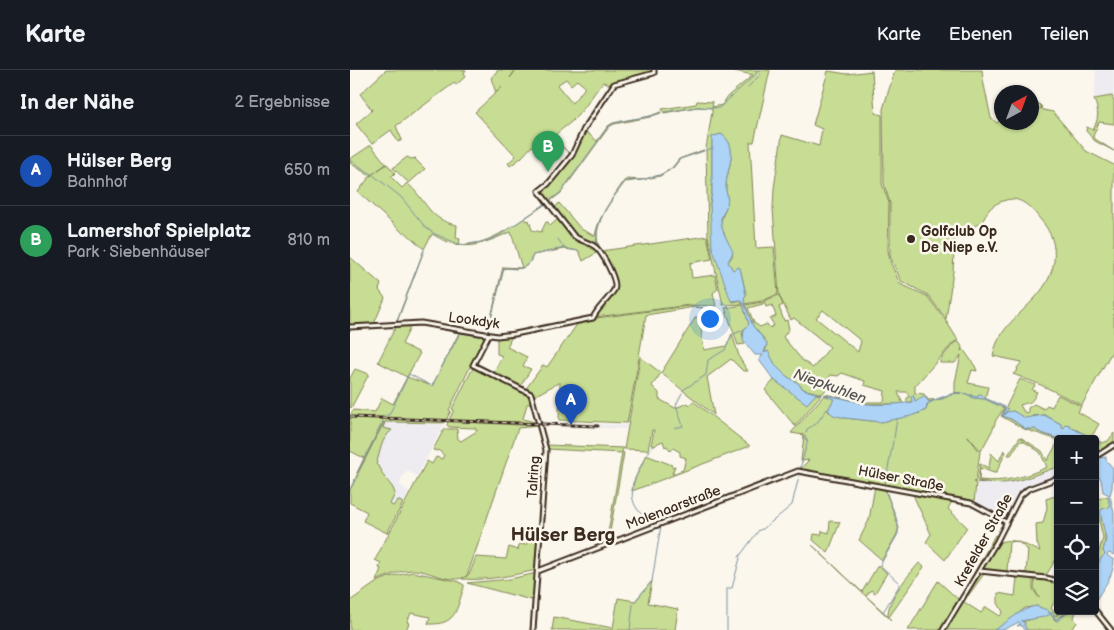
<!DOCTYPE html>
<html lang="de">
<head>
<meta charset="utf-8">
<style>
  body { margin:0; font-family:"Balsamiq Sans",sans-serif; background:#20242c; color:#f1f3f6 }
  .controls { position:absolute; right:15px; bottom:15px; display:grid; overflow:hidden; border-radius:5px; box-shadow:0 1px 4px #0004 }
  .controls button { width:45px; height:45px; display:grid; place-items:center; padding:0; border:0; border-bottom:1px solid #363941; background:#171b24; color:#f1f3f6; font:25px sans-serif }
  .compass { position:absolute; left:644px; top:15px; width:45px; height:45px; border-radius:50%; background:#171b24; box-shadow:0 1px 4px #0004; rotate:41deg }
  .you { position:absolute; left:359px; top:248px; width:18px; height:18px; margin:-12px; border:4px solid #fff; border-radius:50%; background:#1a73e8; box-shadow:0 0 0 8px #1a73e833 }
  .badge { display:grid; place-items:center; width:32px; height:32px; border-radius:50%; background:#0b8043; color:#fff; font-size:16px; font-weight:700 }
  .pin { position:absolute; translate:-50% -41px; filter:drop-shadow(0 1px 2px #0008) }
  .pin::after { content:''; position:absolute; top:26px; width:18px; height:15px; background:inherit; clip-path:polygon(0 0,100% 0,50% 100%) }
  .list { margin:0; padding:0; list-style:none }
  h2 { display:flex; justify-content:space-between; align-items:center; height:65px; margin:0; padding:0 20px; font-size:21px }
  h2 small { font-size:16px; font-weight:400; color:#9ea1a6 }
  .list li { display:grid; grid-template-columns:32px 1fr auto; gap:15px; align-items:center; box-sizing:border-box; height:70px; padding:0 20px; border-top:1px solid #363941 }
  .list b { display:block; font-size:19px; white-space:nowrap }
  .list p { margin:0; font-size:16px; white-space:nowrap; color:#9ea1a6 }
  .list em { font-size:16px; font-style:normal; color:#9ea1a6 }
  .icon { flex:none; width:28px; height:28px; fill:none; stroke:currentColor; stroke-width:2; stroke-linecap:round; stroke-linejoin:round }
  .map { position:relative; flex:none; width:764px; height:560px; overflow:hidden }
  header { display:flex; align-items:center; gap:30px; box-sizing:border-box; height:70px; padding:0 25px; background:#171b24; border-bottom:1px solid #363941 }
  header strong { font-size:24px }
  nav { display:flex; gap:28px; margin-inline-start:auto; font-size:18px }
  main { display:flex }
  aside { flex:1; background:#171b24 }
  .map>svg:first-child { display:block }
</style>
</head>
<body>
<header>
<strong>Karte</strong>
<nav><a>Karte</a><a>Ebenen</a><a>Teilen</a></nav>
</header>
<main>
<aside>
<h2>In der Nähe<small>2 Ergebnisse</small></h2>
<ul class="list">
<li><span class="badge" style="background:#1a4fb4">A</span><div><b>Hülser Berg</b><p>Bahnhof</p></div><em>650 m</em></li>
<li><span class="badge" style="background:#2e9e5b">B</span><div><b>Lamershof Spielplatz</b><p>Park · Siebenhäuser</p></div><em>810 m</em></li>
</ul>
</aside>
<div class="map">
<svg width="764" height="560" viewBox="0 0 764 560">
  <rect width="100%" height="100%" fill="#fbf7ec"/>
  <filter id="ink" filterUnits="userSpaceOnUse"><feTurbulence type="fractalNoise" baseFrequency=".02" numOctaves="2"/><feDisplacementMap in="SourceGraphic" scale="10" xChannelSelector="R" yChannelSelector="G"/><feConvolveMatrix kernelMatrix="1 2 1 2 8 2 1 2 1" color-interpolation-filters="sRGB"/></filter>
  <g filter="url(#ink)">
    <!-- built -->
    <path fill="#eeecf0" d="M746,0H764V31L762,26L744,29Z
      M35,352L94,355L67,406L57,401L51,409L50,415L59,422L53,433L43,436L39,433L45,424L41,414L31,404L32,401L26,394L28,383L37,364L41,360L32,358Z
      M191,352L277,355L276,359L192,356Z
      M708,398V406L671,423L657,447L652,448L625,433L627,412L652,414Z"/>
    <!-- green -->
    <path fill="#c7dd93" stroke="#818458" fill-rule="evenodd" d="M36,0H116L114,3L116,6L106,15L104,13L46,56L52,70L48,72L41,60L22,74L6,54L22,40L10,24Z
      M148,0H165L160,8L166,0H303L302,3L262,13L261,15L253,12C242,25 234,41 221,52C215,58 208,60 204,68L221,85L203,68L189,80L182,76L171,88L160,96L158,93L166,86L125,42L152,17L146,23L141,8ZM216,9L221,15L227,10L234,16V19L222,33L207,15Z
      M380,0H420L404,72H400L406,178L424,177L428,224L412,231L394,234V228L396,224L390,198L383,200L378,192L383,185C380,175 371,161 371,152C372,145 376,140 377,133C379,127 375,121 376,114C378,97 389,76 371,64L362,67V122L360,134L363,165L383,232L391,230L393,234L373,235L358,166L356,79L362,42V38L347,37L314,43L312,39L346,34L347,31L363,32L362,37L372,35L378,26L403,5Z
      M545,0H632L633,10L641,48L647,53L651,50L652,52H682V39L684,38L682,36V27L692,37L689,39L692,38L693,40L703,42L736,81L764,95V278L732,335L691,315L663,304L668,300L667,298L672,292L643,286C650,245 698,234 704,191C706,175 701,161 690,149C684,141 675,130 663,129C655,129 643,134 639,140C635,144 635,150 630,153C623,158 613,158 605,161L603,202L596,249L578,225L551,211L540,186V133L534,114L533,39Z
      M478,1L497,4L522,1L525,43L532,45V114L539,133L538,180L540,191L550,214L577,226L596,251L608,270L603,273L565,316V323L574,324L578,330L592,329L605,323H611H605V312L611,285L605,293H590V290L605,272H609L612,277L611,281L613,279L625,296L627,301L622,300L618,313L638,317L635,328L624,327L621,324L623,328L635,329L654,338L646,350L643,359L631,381L617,365L630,382L626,411L623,412L626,413L624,433L450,399L459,390L451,391L454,365L441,363L475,324L510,332H534L535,321L514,315L515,311L492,303L488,306L481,305L477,310L480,315L472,324L453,319L450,315L435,305L426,296L417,281L414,283L417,276L415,270L403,256L395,235L413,232V234L398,238L404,253L410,257L417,254L420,258L424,255L420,249L426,246L422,235L416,237L414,231L429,225L433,235L429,237L434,251L437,250L439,259L433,267L452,290L463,298L480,277L444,248L441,250L429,225L423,139L424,118L432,65L469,76L472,59L463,55ZM473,240L511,271L508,282L466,248ZM548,322H557L559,327L557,328V333L563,331V325L565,331L575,326L579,332L576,340L570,343L531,352L495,348L479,342L478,340L484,329L476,325L517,334H553Z
      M762,26L764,31V54L749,52L743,66L745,69L764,81L745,71L736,61L737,57L743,60C749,48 749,42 744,29Z
      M311,42L300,47L264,54L259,57L211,123L199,132L198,131L193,122L194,118H197L224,87L223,86L234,60L247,71L258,56L263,53L300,46Z
      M21,75L36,94L20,106L0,93V89Z
      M354,80L330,89L323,98L310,106L291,110L275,112C261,131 238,157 251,181L357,166L362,189L340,193L342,208L365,205L368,219L363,223L366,236L340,235L246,247L245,246L266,217C267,200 250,187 246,171V175L227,168L204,139L209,133L231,159L245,166C248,146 263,128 274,111L277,109L291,110L310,105L322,98L329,89Z
      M57,87L61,89L66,88L65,89L75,99L59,113L43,98Z
      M37,94L45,103L41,107L52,118L57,113C77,130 78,150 107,155L106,168L110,169L109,174C138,179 174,147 197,133L175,148L177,151L179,150L182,160L191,162L196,152H198L200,156L208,149L224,168L246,178L261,202L248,182L233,191L229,181L214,179L183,185C178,201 168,199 154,198L137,264L153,197L172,198L161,162C128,175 116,184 82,164L74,179L54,161L53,163L8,122L20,106Z
      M74,180L47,252H71L85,254L76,253L0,256V187L31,214L29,220L35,228L24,254L46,253Z
      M393,235L399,254L392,263L395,274L388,275L375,238Z
      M338,236L353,238L345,237L296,245L289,286L311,303L345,248L349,246L354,280L377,276L382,264L390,289L398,301H393L381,289L357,307L364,345L311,303L302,316L309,323V329L325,338L338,333L340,335L343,331L400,376L282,421L283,413L296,385L322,395V397L325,396L322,404L333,400L336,388L330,386V382L323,378L321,381L317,376L315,377L313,371L308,373L305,376L301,375L304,360H302L298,380L274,379L290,289L289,288L277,353L209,350L210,312L184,326L175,320L193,295L197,297L228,253L245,250L246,248Z
      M72,254L135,267L99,340L101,341L96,350L0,346L3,340L25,342L32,328L43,334L57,307L28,292L46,256L0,259ZM71,255L109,263L82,316L57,307L70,283L52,274L61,256Z
      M162,266L157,277L177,287L173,296L181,299L170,317L143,304L152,286L147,284V268Z
      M124,296L179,324L182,333L177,334L173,349L189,353L99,350L104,340L102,339Z
      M5,299L19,304L1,338L0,337V308Z
      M670,309L685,315L682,320L687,322C680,335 682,331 670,335L674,342L678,343V338L684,334L694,339L697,335L702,337L708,325L731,336L728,342L749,354L742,366L752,373L758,371L764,363V374L745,385V379L750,374L748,371L717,355H715L714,358L711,357V354L694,345L682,346L680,348H674L663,341L655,346L678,359H685L689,362L706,368L723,369H708V370L674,359L651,346L655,338L656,340L658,339L656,337Z
      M424,310L457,333L466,324L471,325L445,356L415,320Z
      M0,347L96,351L93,353L35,352L33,358L42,360C30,370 31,381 26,394L31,399C32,409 43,413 45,424L40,434L43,436L48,430L53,433L37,463L13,451L17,442L0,433V419L34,352L7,403L14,388L0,381Z
      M98,351L189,356L168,358L117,506C100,515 82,501 64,500C51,500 38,506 26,511L31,499L29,498L31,493L25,490L77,391L82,394L86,387L92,389L94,385L88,380L87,381L83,380L94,359H107L108,369L111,371L127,361L125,358L99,357L97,355Z
      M670,367L692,381L697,391L708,372V397C682,405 660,418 627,412L640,413L628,411L630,394L639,398L641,383L649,391L654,380L656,382L646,403H644L630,398L629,409L630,410C653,413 676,407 697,397L690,382L673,371H670L661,385H658Z
      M197,375L273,378L272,382L274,383L258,473L256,474L272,383L197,379Z
      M525,416L535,418L549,458L546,466L532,490L509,470L519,450Z
      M565,423L602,431L598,439L617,457L595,490L576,472L581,464L564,427Z
      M708,425V486L695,507L633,500L635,494L649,470L650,472C666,467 675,476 690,481L687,473L686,454L693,453L697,438L696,429ZM667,471L678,480L676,503L657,501L659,472Z
      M758,426L760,436L751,448C756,457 756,471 753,481L755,484L751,488L745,504V494L753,468L748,445L745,444V430Z
      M480,451L490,452L478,483L463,470L464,464L471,465L472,461L479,463Z
      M645,465L648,466L646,472L592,560H558L588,511L609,530Z
      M179,467L189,468L187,500C162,505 139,511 112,509L120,503L126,487L156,489L159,477L168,480L169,474L176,475Z
      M462,475L512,522L528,495L537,503L525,523L521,520L516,526L538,546C537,529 558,506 569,493L574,497L539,547L541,550Z
      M63,502L107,511L114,515V517C106,540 107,555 78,554L80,547L61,543L57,552L59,553L56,560H0V531L27,512L39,507Z
      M187,503L185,531L117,513L160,509Z
      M632,503L683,508V519L689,528L684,518L685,508L708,512V528H707L701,538L702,540L707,543L706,546L712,541H718L705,550L704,544L699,543L688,536L675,538L653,556L644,560H594L615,526L617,527L614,532L631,543L636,537L650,546L653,542L648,533V523L665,526L667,507L634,504L618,526L617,524Z
      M302,511L298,533L328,539L325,560H202L204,547L263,558L268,528L285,531Z
      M720,541H726L724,548L727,553L720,560H677L674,555L675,553L671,552L701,544L704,549L707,551Z"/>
    <!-- water -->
    <path fill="#add4f7" stroke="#7f90a0" d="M371,64C390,77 377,97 376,115C375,122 379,127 377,134C376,139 372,144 371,149C370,159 379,173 383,182L378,192L383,200L388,197L390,198L396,225L394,228L395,234H393L391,230L381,231L362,177L360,134L362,122V67Z
      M393,235H395L403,256L417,273L414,283L418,281L426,296L435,305L448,313L453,319L471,325L466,324L457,334L424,310L409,290L413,285H405L393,270L394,259L399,254Z
      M605,323C596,328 586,329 577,334L576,340L561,346L531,352L495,348L483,345L478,340L484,329L473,325C485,326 500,330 512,333C523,336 552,334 562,332L561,326L563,325L565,331L574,326L579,332C588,329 599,323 608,323C615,322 622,327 628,327L629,324H631L635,328L655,337L654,338L635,329L623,328L617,324Z
      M656,337L658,339L653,346L657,342L663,341L675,348L694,345L711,354V357L714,358L715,354L720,355V357L744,369L706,368L689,362L685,359H676L661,349L652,346Z
      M756,387V390L763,398L762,418L760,425L753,422L751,409L745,403V389Z
      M758,426H760L764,443V485L759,483L757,485L762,489H764C764,507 753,517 745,532C748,517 741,496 755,484L753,481L756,469L750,442L752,439L758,438L760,436Z
      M685,536L698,540L699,543H703L705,550L720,541L707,551L704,549L701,544L694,547L671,551L675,553L674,555L677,560H674L671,555L667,556L670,554L669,552L653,560H644C658,552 669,540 685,536Z"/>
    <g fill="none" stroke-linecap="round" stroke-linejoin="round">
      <!-- stream -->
      <path stroke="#7f90a0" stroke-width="1" d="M398,17L410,5L411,0
        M314,42L347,37L369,38L405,5L408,0
        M356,80L363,78
        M0,90L21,104
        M23,105L51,127L76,158L85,164L111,175L131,172L145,168L197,133
        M199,131L210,123L258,57C272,47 295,50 311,43
        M208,169L214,178
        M247,175C243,152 262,130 275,111L292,110L310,105L322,98L330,89L354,81
        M258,193C264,203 272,213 264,223
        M46,253L74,180
        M137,264L154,198C170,199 176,201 183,185L214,178L228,181
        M384,264L395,259
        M333,320L356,305L358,290L375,280L382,264
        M36,345H39L59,304L82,316L110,263L135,267
        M32,353L33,350
        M325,358L333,356L326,335L332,323
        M456,363L457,359L466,354L477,339L478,340
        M544,368L547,349
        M450,399L458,370H456L455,366
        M7,403L31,355
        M535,415L543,371
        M0,420L8,405
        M302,456C297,450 290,444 286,437C274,417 294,392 303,375
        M389,487L409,460L413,459L442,435L450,402
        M533,542L549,516V513L530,495L548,464C550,449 539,432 534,418
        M280,560L283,534L302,511L311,455
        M377,560V518H382L390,488"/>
      <defs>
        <path id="secondary" d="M0,257L71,253L147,266L165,264L243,248C248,237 258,230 264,220C269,212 251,180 244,176C237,171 229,171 223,165L189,121L198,114L222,85L234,59L264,14L304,3V0
          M138,266L123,295L181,324L196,380L183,560
          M745,387L764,375
          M188,501L448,401L621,433L656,452
          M630,501L696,508L708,511
          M745,540L761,560
          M593,560L647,471L670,426L678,419L708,408"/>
      </defs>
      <!-- secondary casing -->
      <use href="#secondary" stroke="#3b2a1e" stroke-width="7"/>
      <!-- secondary -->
      <use href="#secondary" stroke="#fbf7ec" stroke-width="3"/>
      <defs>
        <path id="rail" d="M0,347L248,356"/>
      </defs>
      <!-- rail casing -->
      <use href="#rail" stroke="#3b2a1e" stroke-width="3"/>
      <!-- rail -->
      <use href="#rail" stroke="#fbf7ec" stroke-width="1" stroke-dasharray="4" stroke-linecap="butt"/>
    </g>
  </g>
  <!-- markers -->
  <circle fill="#3b2a1e" stroke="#fbf7ec" stroke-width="2" cx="561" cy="169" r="5"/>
  <g text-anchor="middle" stroke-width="5" stroke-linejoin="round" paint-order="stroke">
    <!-- poi labels -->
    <g font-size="14" font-weight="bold" fill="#3b2a1e" stroke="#fbf7ec" text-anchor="start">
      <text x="571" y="166">Golfclub Op<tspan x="571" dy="16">De Niep e.V.</tspan></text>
    </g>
    <!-- street labels -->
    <g font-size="14" fill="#3b2a1e" stroke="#fbf7ec">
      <text transform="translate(124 250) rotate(8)" y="5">Lookdyk</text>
      <text transform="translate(183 407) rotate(-86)" y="5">Talring</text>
      <text transform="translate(551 408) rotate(11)" y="5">Hülser Straße</text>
      <text transform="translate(323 437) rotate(-21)" y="5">Molenaarstraße</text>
      <text transform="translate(633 470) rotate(-61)" y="5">Krefelder Straße</text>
    </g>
    <!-- water labels -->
    <g font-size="15" font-style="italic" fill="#585454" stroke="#fbf7ec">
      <text transform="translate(480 316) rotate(20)" y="5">Niepkuhlen</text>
    </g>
    <!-- district labels -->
    <g font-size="19" font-weight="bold" fill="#3b2a1e" stroke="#fbf7ec">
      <text x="213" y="471">Hülser Berg</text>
    </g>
  </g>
</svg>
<div class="controls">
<button>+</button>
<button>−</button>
<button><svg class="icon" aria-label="locate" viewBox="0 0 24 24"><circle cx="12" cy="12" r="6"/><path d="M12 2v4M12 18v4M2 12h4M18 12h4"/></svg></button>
<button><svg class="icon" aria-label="layers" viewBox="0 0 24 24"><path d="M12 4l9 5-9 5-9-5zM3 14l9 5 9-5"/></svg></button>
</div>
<svg class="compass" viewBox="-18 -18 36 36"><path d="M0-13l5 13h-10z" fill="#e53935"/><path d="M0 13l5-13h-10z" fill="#9ea1a6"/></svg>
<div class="you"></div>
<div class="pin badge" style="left:221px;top:355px;background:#1a4fb4">A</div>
<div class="pin badge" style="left:198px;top:102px;background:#2e9e5b">B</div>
</div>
</main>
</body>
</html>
